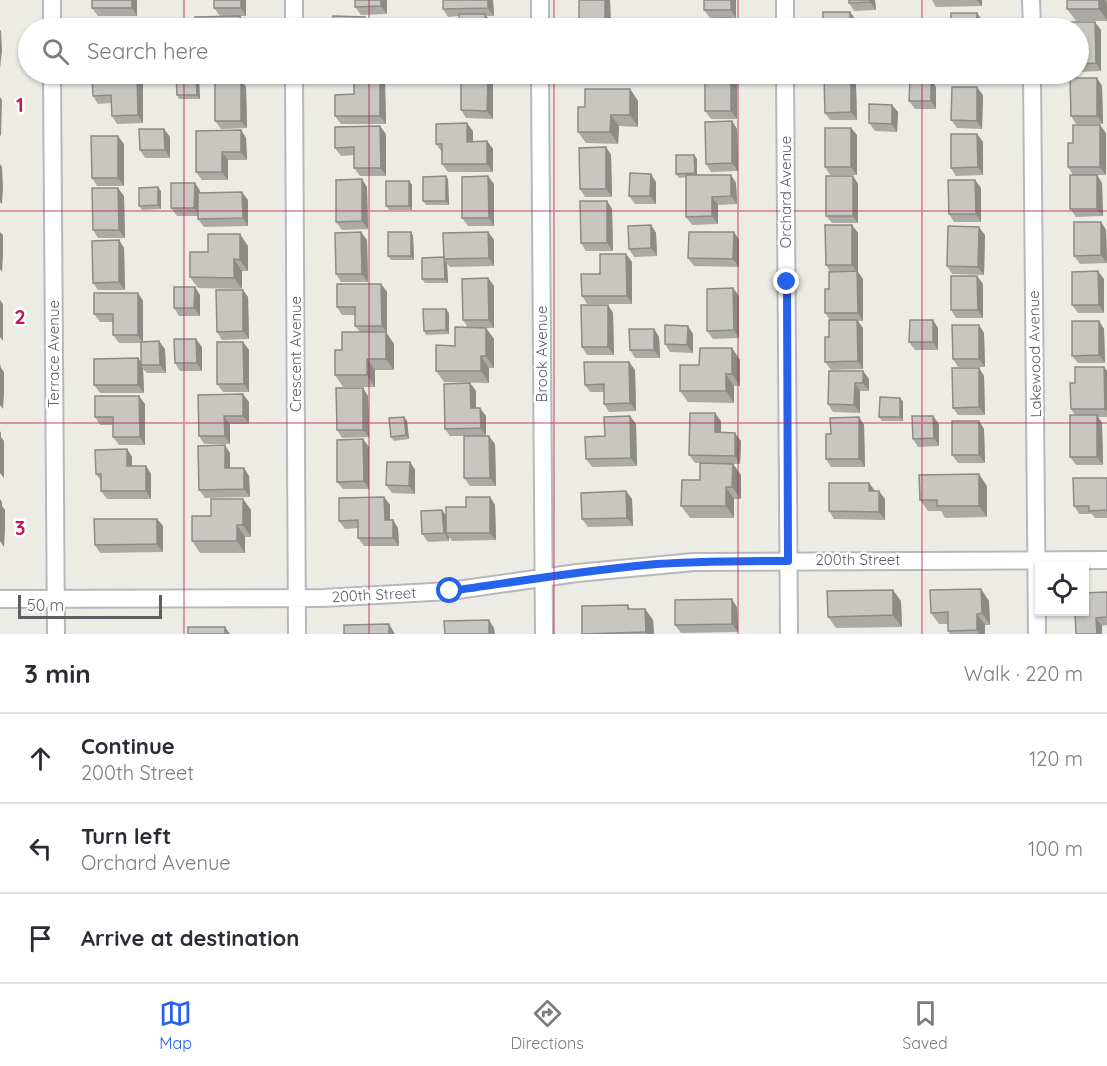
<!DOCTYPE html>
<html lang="en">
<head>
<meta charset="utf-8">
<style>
  body { margin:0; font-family:Quicksand,sans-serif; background:#f2f2f3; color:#2b2b33 }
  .controls { position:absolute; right:18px; bottom:18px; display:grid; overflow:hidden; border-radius:0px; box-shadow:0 2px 4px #0004 }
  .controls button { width:54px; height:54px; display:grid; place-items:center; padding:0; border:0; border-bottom:2px solid #e1e1e2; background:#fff; color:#2b2b33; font:30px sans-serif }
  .scale { position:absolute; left:18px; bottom:15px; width:144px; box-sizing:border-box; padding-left:6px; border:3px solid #5c5e63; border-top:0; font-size:16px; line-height:21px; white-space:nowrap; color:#5c5e63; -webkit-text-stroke:4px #fff; paint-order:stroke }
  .stop { position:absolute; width:18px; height:18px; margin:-14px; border:4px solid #2563eb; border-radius:50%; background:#fff }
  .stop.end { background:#2563eb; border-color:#fff; box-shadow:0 2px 6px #0008 }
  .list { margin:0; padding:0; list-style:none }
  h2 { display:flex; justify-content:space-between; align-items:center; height:78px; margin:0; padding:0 24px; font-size:26px }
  h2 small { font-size:20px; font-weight:400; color:#7c7c81 }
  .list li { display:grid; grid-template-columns:39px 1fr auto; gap:18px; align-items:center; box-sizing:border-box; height:90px; padding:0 24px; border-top:2px solid #e1e1e2 }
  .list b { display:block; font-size:22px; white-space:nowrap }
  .list p { margin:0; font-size:20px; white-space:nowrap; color:#7c7c81 }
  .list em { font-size:20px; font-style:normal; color:#7c7c81 }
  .icon { flex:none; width:33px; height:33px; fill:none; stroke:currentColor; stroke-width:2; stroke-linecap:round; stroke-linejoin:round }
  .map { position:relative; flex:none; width:1107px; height:634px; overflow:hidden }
  .search { position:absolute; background:#fff; box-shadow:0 2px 4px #0004; left:18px; right:18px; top:18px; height:66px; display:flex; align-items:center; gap:15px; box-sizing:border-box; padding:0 21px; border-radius:33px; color:#7c7c81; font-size:22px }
  .sheet { height:348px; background:#fff }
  nav { display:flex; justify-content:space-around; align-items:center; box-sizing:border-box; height:84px; border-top:2px solid #e1e1e2; background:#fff; font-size:16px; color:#7c7c81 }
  nav a { display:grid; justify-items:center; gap:3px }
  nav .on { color:#2563eb }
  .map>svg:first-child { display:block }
</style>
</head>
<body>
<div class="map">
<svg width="1107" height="634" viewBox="0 0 1107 634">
  <rect width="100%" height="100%" fill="#edece4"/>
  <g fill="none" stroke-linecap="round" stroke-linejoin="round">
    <defs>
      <path id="street" d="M52,0V28
        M294,0V28
        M540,0V28
        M785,0V28
        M1031,0L1032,28
        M52,74L56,634
        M294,74L297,634
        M540,74L544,634
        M785,74L789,634
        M1032,74L1037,634
        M0,599L323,598L450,591L577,573L694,562L1107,560"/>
    </defs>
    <!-- street casing -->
    <use href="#street" stroke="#b6b8bc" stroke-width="20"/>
    <!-- street -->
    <use href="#street" stroke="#fff" stroke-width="16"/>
  </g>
  <!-- wall -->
  <path fill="#acaaa5" d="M137,0V16H98L92,8Z
    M246,0V16H240L246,24V28H195L220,16L214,8Z
    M355,0H387V14L361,15L355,7Z
    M443,0H493L494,16H486L491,22L459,16L448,17L443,9Z
    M579,0H610L611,27H584L579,19Z
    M704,0H736V18H710L704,10Z
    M875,0L876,10L854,11L849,3Z
    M932,0H982V6L936,7Z
    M1067,0H1107V21H1076L1067,9Z
    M1078,28L1101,30V71L1078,72Z
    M380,74L385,82L386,124H341L335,116L354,94Z
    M579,74H611V83H584L579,75Z
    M705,74H734L737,77V119H711L705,111Z
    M857,74H882V82H862Z
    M908,74H938V81H932L936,87V109H915L909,101L912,79Z
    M196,75L199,79L200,99H179L177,95Z
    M493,77V119L466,118L461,110Z
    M851,77L856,85L857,120H830L825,113Z
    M1097,78L1102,86L1103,124H1076L1071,116Z
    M143,82V123L117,124L112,116L111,103L98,104L93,96Z
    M246,87L247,128L221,129L215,121Z
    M630,89L638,101V127L619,126L618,144L586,143L578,132L585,107Z
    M983,95L982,129L957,128L951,120Z
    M892,105L898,112L897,132L875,131L869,123Z
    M732,121L737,129L738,171L711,172L706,164Z
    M851,128L857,135V175H830L825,167Z
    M241,130L246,138L247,160H228V180H202L196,172Z
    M473,131V141H487L493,149V172H448L442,164V152L436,144Z
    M1106,133V175H1097L1102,183L1103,216L1076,217L1070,209L1073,175L1068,167L1073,143Z
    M386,134V176H360L354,168V155L341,156L335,148Z
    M977,134L983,142V175L956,176L951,168Z
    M170,137V158H145L140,150Z
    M124,144V186H97L92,178Z
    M606,147L611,155L612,197H585L580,189Z
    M694,155L697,159V175H731L736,183L737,204L718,205V224L692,225L686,217V177L679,178L676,174Z
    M446,176L448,180L449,205H426L423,201Z
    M853,176L858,184V223H832L826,216Z
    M975,180L981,188V222H954L949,214Z
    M409,181L412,185V210H389L386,206Z
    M656,182V204H635L629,196Z
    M195,183L200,191V193L248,200V226L204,227L198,219V216H177L171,208Z
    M494,184V226H468L462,218Z
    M367,187L368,229L342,230L336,222Z
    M161,191V209L142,210L139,206Z
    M124,196L125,238H98L93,230Z
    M607,201L612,209L613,251H586L581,243Z
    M1101,222L1106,230L1107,263L1080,264L1074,256Z
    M651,225L656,233L657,256L634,257L629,249Z
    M852,225L858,233V272L863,279V321H858L863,328V369L831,370L825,362L829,337L830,320L825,313L829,289L830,272L826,265Z
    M411,232L413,236L414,260H391L388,256Z
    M488,232L494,240V266L450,267L447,264L448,283H425L422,279L444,257Z
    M734,232L739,240V267L694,266L688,258Z
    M985,235L984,275L952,274L947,266Z
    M119,240L124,248L125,290H98L93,283Z
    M367,240L368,282H341L336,274Z
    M248,246V271H242V289L198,288L190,277L208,252Z
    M626,254L632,262V304H587L582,296L600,274Z
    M977,276L983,284V318H956L951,310Z
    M488,278L494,286V328H486L494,339V368H489V383L444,382L436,371L468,328L463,320Z
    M1104,279V313H1078L1072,305Z
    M381,284L387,292V334L394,344V370H375V387H343L335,375L360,332L355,326V315H342L337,307Z
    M138,293L143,301V342L165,349L166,373H147L143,369L144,393H100L94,385L141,363V343H119L113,335V322H100L94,314Z
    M200,295V316H179L174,308Z
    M739,296V338L713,339L707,331Z
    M248,297L249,339L222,340L217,332Z
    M608,305L613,313L614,355H587L582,347Z
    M449,313V334L426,335L424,331Z
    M1099,321L1104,329L1105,363H1078L1072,356Z
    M979,325L984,333L985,367H958L953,359Z
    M938,328V350H915L909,342Z
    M654,329L659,337L660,358H635L630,350Z
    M693,334V353L670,352L665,344Z
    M243,342L249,350V392H223L217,384Z
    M202,347V371H180L175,363Z
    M732,348L740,360V386H734V403L688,402L680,391L699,365Z
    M629,362L635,370L636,411L609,412L604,404V392H590L585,385Z
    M1104,367L1107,371V417H1098L1102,423L1103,465H1076L1070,457L1075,415L1071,409L1075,383Z
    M979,368L984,376L985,415H958L953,408Z
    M863,371L869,379V391H860V413L833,412L828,404Z
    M470,383L476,391V408L486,416V436H450L445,429Z
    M198,395L249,402V424H230V444H204L199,436Z
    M368,396L369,437L342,438L337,430Z
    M900,398L903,402V421H882L879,417Z
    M145,404V445H119L113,437V425H100L95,417Z
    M630,416L636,424L637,466L592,467L586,459L605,436Z
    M404,417L407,421L409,439L394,441L391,437Z
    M859,417L864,425L865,467H831L826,459L831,434Z
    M721,421V432L741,441L740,464H733L741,475V499H734V518H690L681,506L700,480V463H695L689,455Z
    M979,421L984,429L985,463H958L952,455Z
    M939,424V446L918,447L913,439Z
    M495,444L496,486H470L464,478Z
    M369,447V489H343L337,482Z
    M127,449L132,457V466H146L151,474V499H107L101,491V481L96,474Z
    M230,453V468L249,476L250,497L205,498L199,490Z
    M410,462L415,470V494L392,493L386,485Z
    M1107,478V518H1095L1092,514H1079L1074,506Z
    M869,483L875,491L885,499V520L834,519L829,511Z
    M987,486V517L945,518L941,511H928L920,500Z
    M626,491L632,499L633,526L588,527L582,519Z
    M384,497L390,505V520H393L398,528L399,546H364L358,538V528L345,529L339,521Z
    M490,497L495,505L496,540L452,541L449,537V541L428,542L422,534L446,514Z
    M243,499L251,510V537H245V553H200L192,541L211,516Z
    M157,519L163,526V552L100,553L95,545Z
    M981,589L989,601L990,625H985V634H950L948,631V624H939L931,613Z
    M1107,592V625L1102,626L1076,634Z
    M901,601L902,627L836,628L828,617Z
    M628,605L630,609H645L653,620L654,634H582Z
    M737,607L738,632L681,633L675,625Z"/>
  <!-- shaded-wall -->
  <path fill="#8c8b86" d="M132,0H137V16L132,8Z
    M241,0H246V16L241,8Z
    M381,0H387V14L381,6Z
    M488,0H493L494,16L488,8Z
    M605,0H610L611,27L605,19Z
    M731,0H736V18L731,10Z
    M870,0H875L876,10L870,2Z
    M977,0H982V6Z
    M1099,0H1105L1107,3V20L1099,9Z
    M850,12L856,20V28H850Z
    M977,13L983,21L982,28H977Z
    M485,14L491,22V28H485Z
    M240,16L246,24V28H240Z
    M365,17L373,28H364Z
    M731,18L736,26V28H731Z
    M1095,22L1101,30V71L1096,63Z
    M0,30L1,31L2,51L0,68Z
    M137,74L143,82V123L138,115Z
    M380,74L385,82L386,124L380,116Z
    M488,74H491L493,77V119L487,111Z
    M605,74H611V83L605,75Z
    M731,74H734L737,77V119L731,111Z
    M877,74H882V82Z
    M933,74H938V81Z
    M196,75L199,79L200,99L197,95Z
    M851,77L856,85L857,120L851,112Z
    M1097,78L1102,86L1103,124L1097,116Z
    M241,79L246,87L247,128L241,121Z
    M931,79L936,87V109L931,101Z
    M977,87L983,95L982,129L977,121Z
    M630,89L638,101V127L630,115Z
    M0,97L2,100L1,136L0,135Z
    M892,105L898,112L897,132L892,124Z
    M611,115L619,126L618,144L610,132Z
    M732,121L737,129L738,171L732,163Z
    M467,123L473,131V150L467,142Z
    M1100,125L1106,133V175L1100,167Z
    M380,126L386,134V176L381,168Z
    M851,128L857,135V175L851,167Z
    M164,129L170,137V158L165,150Z
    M241,130L246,138L247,160L241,152Z
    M977,134L983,142V175L978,167Z
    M118,136L124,144V186L118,178Z
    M487,141L493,149V172L487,164Z
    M606,147L611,155L612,197L606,189Z
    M222,152L228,160V180L222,172Z
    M694,155L697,159V177L695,173Z
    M0,164L2,167L3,187L2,204L0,202Z
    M651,174L656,182V204L650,196Z
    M731,175L736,183L737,204L731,196Z
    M1097,175L1102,183L1103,216L1097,209Z
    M446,176L448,180L449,205L446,201Z
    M488,176L494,184V226L489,218Z
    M853,176L858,184V223L853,216Z
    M362,179L367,187L368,229L362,221Z
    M975,180L981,188V222L976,214Z
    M409,181L412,185V210L409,206Z
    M195,183L200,191V216L194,208Z
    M158,187L161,191V209L158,205Z
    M118,188L124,196L125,238L119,230Z
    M242,192L248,200V226L243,218Z
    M712,197L718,205V224L712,216Z
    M607,201L612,209L613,251L607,243Z
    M1101,222L1106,230L1107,263L1101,255Z
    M651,225L656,233L657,256L651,248Z
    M852,225L858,233V272L863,279V321L858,313L857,272L852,265Z
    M979,227L985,235L984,275L978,267Z
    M0,232L3,235V255L2,272L0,269Z
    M361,232L367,240L368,282L362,274Z
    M411,232L413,236L414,260L411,256Z
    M488,232L494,240V266L489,258Z
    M734,232L739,240V267L733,259Z
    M240,234L248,246V271L240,260Z
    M119,240L124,248L125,290L119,282Z
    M626,254L632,262V304L627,296Z
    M234,259L242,271V289L234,278Z
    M444,260L447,264L448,283L445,279Z
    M1098,271L1104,279V313L1099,305Z
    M977,276L983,284V318L978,310Z
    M488,278L494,286V328L489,320Z
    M381,284L387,292V333L382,326Z
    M195,287L200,295V316L194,308Z
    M733,288L739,296V338L734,330Z
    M243,290L248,297L249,339L243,331Z
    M138,293L143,301V343L138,335Z
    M0,296V300L3,304V341L0,337Z
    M608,305L613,313L614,355L608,347Z
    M446,309L449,313V334L446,330Z
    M857,320L863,328V369L858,361Z
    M933,320L938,328V350L933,342Z
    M1099,321L1104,329L1105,363L1099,355Z
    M979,325L984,333L985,367L979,359Z
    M688,326L693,334V353L687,345Z
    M486,328L494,339V368L486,356Z
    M654,329L659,337L660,358L654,350Z
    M386,332L394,344V370L386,359Z
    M196,339L202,347V371L197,363Z
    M159,341L165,349L166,373L160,365Z
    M243,342L249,350V392L244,384Z
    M732,348L740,360V386L732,374Z
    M481,356L489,368V383L481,371Z
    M138,358L143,365H141L143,369L144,393L138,385Z
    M367,359L375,370V387L367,375Z
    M629,362L635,370L636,411L630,403Z
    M0,363L1,368L4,372V393L3,409L0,405Z
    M1104,367L1107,371V412L1105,409Z
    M979,368L984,376L985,415L979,407Z
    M863,371L869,379V391L863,383Z
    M726,374L734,386V403L726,391Z
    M470,383L476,391V416L471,408Z
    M855,383L860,391V413L854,405Z
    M363,388L368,396L369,437L363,430Z
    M243,394L249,402V424L243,416Z
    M139,396L145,404V445L140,437Z
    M900,398L903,402V421L900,417Z
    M480,408L486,416V436L481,428Z
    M715,413L721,421V440L715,432Z
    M1097,415L1102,423L1103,465L1097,457Z
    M224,416L230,424V444L225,436Z
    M630,416L636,424L637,466L631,458Z
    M933,416L939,424V446L934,438Z
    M404,417L407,421L409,439L406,435Z
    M859,417L864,425L865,467L859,459Z
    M979,421L984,429L985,463L979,455Z
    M0,431L1,433V437L4,441V478L0,473Z
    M735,433L741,441L740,464L735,456Z
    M489,436L495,444L496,486L490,478Z
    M363,439L369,447V489L364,481Z
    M225,445L230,453V476L225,468Z
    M127,449L132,457V474L127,466Z
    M410,462L415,470V494L409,486Z
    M733,464L741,475V499L732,487Z
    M146,466L151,474V499L146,491Z
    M244,468L249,476L250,497L244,489Z
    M979,474L987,486V517L979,506Z
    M869,483L875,491H869Z
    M726,487L734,499V518L726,506Z
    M626,491L632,499L633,526L627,518Z
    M879,491L885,499V520L879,512Z
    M384,497L390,505V528L385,520Z
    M490,497L495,505L496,540L490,533Z
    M0,499L2,502V506L5,510V530L4,547L0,541Z
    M243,499L251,510V537L243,525Z
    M442,510L448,518L446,533L449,537V541L444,533Z
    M157,519L163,526V552L157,544Z
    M393,520L398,528L399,546L393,538Z
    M237,525L245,537V553L237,541Z
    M981,589L989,601L990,625L982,613Z
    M893,590L901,601L902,627L893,615Z
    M732,599L737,607L738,632L732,624Z
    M645,609L653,620L654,634H647L646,632Z
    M977,614L985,625V634H979L977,630Z
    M1096,618L1102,626V634H1097Z
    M489,620L494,628L495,634H489Z
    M389,624L395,634H389Z
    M225,627L230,634H225Z"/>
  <!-- building -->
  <path fill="#c8c6c0" stroke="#8c8b86" stroke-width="1.5" d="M92,0H132V8H92Z
    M214,0H241V8H214Z
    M355,0H381V6L355,7Z
    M443,0H488V8L443,9Z
    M579,0H605V19H579Z
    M704,0H731V10H704Z
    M849,0H870V2L849,3Z
    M1067,0H1099V9H1067Z
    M823,12H850V28H823Z
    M951,13H977V28H950Z
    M459,14H485V28H459Z
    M240,16V28H195V17Z
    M333,16L365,17L364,28H332Z
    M731,18V28H704V19Z
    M1069,22H1095L1096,63L1078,64V28H1069Z
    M101,24H130V28H101Z
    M137,74L138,115L112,116L111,95L93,96L92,75Z
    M380,74V116H335V95L354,94V75Z
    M461,74H488L487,111L461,110Z
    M579,74H605V75H579Z
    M705,74H731V111H705Z
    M176,75H196L197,95H177Z
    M824,77H851V112L825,113Z
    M1070,78H1097V116H1071Z
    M215,79H241V121H215Z
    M910,79H931V101H909Z
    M952,87H977V121L951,120Z
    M585,89H630V115H611L610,132H578V107H585Z
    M869,104L892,105V124L869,123Z
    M732,121V163L706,164L705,122Z
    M467,123V142L487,141V164H442V144H436V124Z
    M1073,125H1100V167H1068V143H1073Z
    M380,126L381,168H354V147L335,148V127Z
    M825,128H851V167H825Z
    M139,129H164L165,150H140Z
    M241,130V152H222V172H196V131Z
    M951,134H977L978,167L951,168Z
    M91,136H118V178H92Z
    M606,147V189H580L579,148Z
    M676,155H694L695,173L676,174Z
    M630,173L651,174L650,196H629Z
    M686,175H731V196L712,197V216L686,217Z
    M1070,175H1097V209H1070Z
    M446,176V201H423V177Z
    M488,176L489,218H462V177Z
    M826,176H853V216H826Z
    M362,179V221L336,222V180Z
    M948,180H975L976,214H949Z
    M386,181H409V206H386Z
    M171,183H195L194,208H171Z
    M158,187V205L139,206V188Z
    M92,188H118L119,230H93Z
    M242,192L243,218L198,219V193Z
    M580,201H607V243H581Z
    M1074,222H1101V255L1074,256Z
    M651,225V248L629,249L628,226Z
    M825,225H852V265H826Z
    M948,226L979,227L978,267L947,266Z
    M361,232L362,274H336L335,233Z
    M388,232H411V256H388Z
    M488,232L489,258L444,259L443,233Z
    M689,232H734L733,259L688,258Z
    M208,234H240V260L234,259V278L190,277V252H208Z
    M119,240V282L93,283L92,241Z
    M600,254H626L627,296H582L581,274H600Z
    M444,257L445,279H422V258Z
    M857,271L858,313H825V289H829V272Z
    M1098,271L1099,305H1072V272Z
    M951,276H977L978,310H951Z
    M488,278L489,320H463L462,279Z
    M337,284H381L382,326H355V307H337Z
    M174,287H195L194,308H174Z
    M733,288L734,330L707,331V289Z
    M216,290H243V331L217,332Z
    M94,293H138V335H113V314H94Z
    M581,305H608V347H582Z
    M423,309H446V330L424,331Z
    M829,320H857L858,361L825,362V337H829Z
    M910,320H933V342H909Z
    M1072,321H1099V355L1072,356Z
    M665,325L688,326L687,345L665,344Z
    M952,325H979V359H953Z
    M455,327L486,328V356H481V371H436V345L455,346Z
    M629,329H654V350H630Z
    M342,332H386V359H367V375H335V350H342Z
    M174,339H196L197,363H175Z
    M159,341L160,365H141V342Z
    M217,342H243L244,384H217Z
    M700,348H732V374H726V391H680V365H699Z
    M138,358V385H94V359Z
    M584,362H629L630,403L604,404V384L585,385Z
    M1075,367H1104L1105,409H1071L1070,383H1075Z
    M952,368H979V407L953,408Z
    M829,371H863V383H855L854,405L828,404Z
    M470,383L471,408H480L481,428L445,429L444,384Z
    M336,388H363V430H337Z
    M243,394V416H224L225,436H199L198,395Z
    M95,396H139L140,437H113V417H95Z
    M880,397L900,398V417H879Z
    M690,413H715V432L735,433V456L689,455Z
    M1070,415H1097V457H1070Z
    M630,416L631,458L586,459L585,437L605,436L604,417Z
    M912,416H933L934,438L913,439Z
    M404,417L406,435L391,437L389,418Z
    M859,417V459H826V434H831L830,418Z
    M952,421H979V455H952Z
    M464,436H489L490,478H464Z
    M363,439L364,481L337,482V440Z
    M225,445V468H244V489L199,490L198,446Z
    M127,449V466H146V491H101V474H96L95,450Z
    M387,462H410L409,486L386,485Z
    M700,463L733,464L732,487H726V506H681L682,480H700Z
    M979,474V506H937V500H920L919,475Z
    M1073,478H1107V510L1089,511V506H1074Z
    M829,483H869V491H879V512L829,511Z
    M626,491L627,518L582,519L581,493Z
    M384,497L385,520H393V538H358V520L339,521V498Z
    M466,497H490V533H446V507H466Z
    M211,499H243V525H237V541H192V516H211Z
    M442,510L444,533L422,534L421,511Z
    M94,519H157V544L95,545Z
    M981,589L982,613L977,614V630L948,631V612L931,613L930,590Z
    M893,590V615L828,617L827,591Z
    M1107,592V617L1096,618L1097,634H1076L1075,612H1084V593Z
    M732,599V624L675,625V600Z
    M628,605V609H645L646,632L582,634V606Z
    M489,620V634H445L444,621Z
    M389,624V634H344V625Z
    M188,627H225V634H188Z"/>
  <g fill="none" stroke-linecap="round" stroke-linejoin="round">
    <!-- route -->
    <path stroke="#2563eb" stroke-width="8" d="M450,591C515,582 580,571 646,565C693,561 741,561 788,561L787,282"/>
  </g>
  <!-- grid -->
  <path fill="none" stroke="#c2185b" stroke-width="1.5" stroke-opacity="0.55" d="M184,0V28M369,0V28M554,0V28M738,0V28M922,0V28M184,74V634M369,74V634M554,74V634M738,74V634M922,74V634M0,211H1107M0,423H1107"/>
  <g text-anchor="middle" stroke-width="5" stroke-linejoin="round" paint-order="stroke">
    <!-- street labels -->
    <g font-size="15" fill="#5c5e63" stroke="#fff">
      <text transform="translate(786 192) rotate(-90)" y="5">Orchard Avenue</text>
      <text transform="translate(54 354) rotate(-90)" y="5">Terrace Avenue</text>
      <text transform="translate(296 354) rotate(-90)" y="5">Crescent Avenue</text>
      <text transform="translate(542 354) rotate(-90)" y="5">Brook Avenue</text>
      <text transform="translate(1035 354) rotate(-91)" y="5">Lakewood Avenue</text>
      <text x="858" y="565">200th Street</text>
      <text transform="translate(374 595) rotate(-3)" y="5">200th Street</text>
    </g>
  </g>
  <g font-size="20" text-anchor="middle" font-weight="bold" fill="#c2185b" stroke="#fff" stroke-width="5" stroke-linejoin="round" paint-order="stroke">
    <text x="20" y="112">1</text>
    <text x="20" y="324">2</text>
    <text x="20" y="535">3</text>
  </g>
</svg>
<div class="controls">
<button><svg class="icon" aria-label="locate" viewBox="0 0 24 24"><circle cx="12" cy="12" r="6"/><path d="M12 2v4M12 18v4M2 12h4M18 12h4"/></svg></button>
</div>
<div class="scale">50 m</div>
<div class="stop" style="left:450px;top:591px"></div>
<div class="stop end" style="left:787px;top:282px"></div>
<div class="search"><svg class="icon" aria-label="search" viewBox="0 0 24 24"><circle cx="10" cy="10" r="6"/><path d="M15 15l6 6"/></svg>Search here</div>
</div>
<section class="sheet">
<h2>3 min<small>Walk · 220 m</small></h2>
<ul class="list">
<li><svg class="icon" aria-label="ahead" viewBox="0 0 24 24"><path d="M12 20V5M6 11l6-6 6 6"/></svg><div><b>Continue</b><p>200th Street</p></div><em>120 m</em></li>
<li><svg class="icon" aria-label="left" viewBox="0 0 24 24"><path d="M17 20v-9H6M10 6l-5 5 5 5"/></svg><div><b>Turn left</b><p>Orchard Avenue</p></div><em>100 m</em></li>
<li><svg class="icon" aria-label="arrive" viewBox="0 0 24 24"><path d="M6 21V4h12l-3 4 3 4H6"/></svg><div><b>Arrive at destination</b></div></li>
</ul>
</section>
<nav>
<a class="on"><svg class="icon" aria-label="map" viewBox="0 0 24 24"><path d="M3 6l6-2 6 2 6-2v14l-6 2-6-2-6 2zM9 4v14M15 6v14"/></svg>Map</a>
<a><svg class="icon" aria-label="directions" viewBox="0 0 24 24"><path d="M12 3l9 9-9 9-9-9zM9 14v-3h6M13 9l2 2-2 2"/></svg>Directions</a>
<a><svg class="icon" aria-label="saved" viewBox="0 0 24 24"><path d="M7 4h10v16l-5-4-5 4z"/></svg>Saved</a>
</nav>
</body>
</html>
